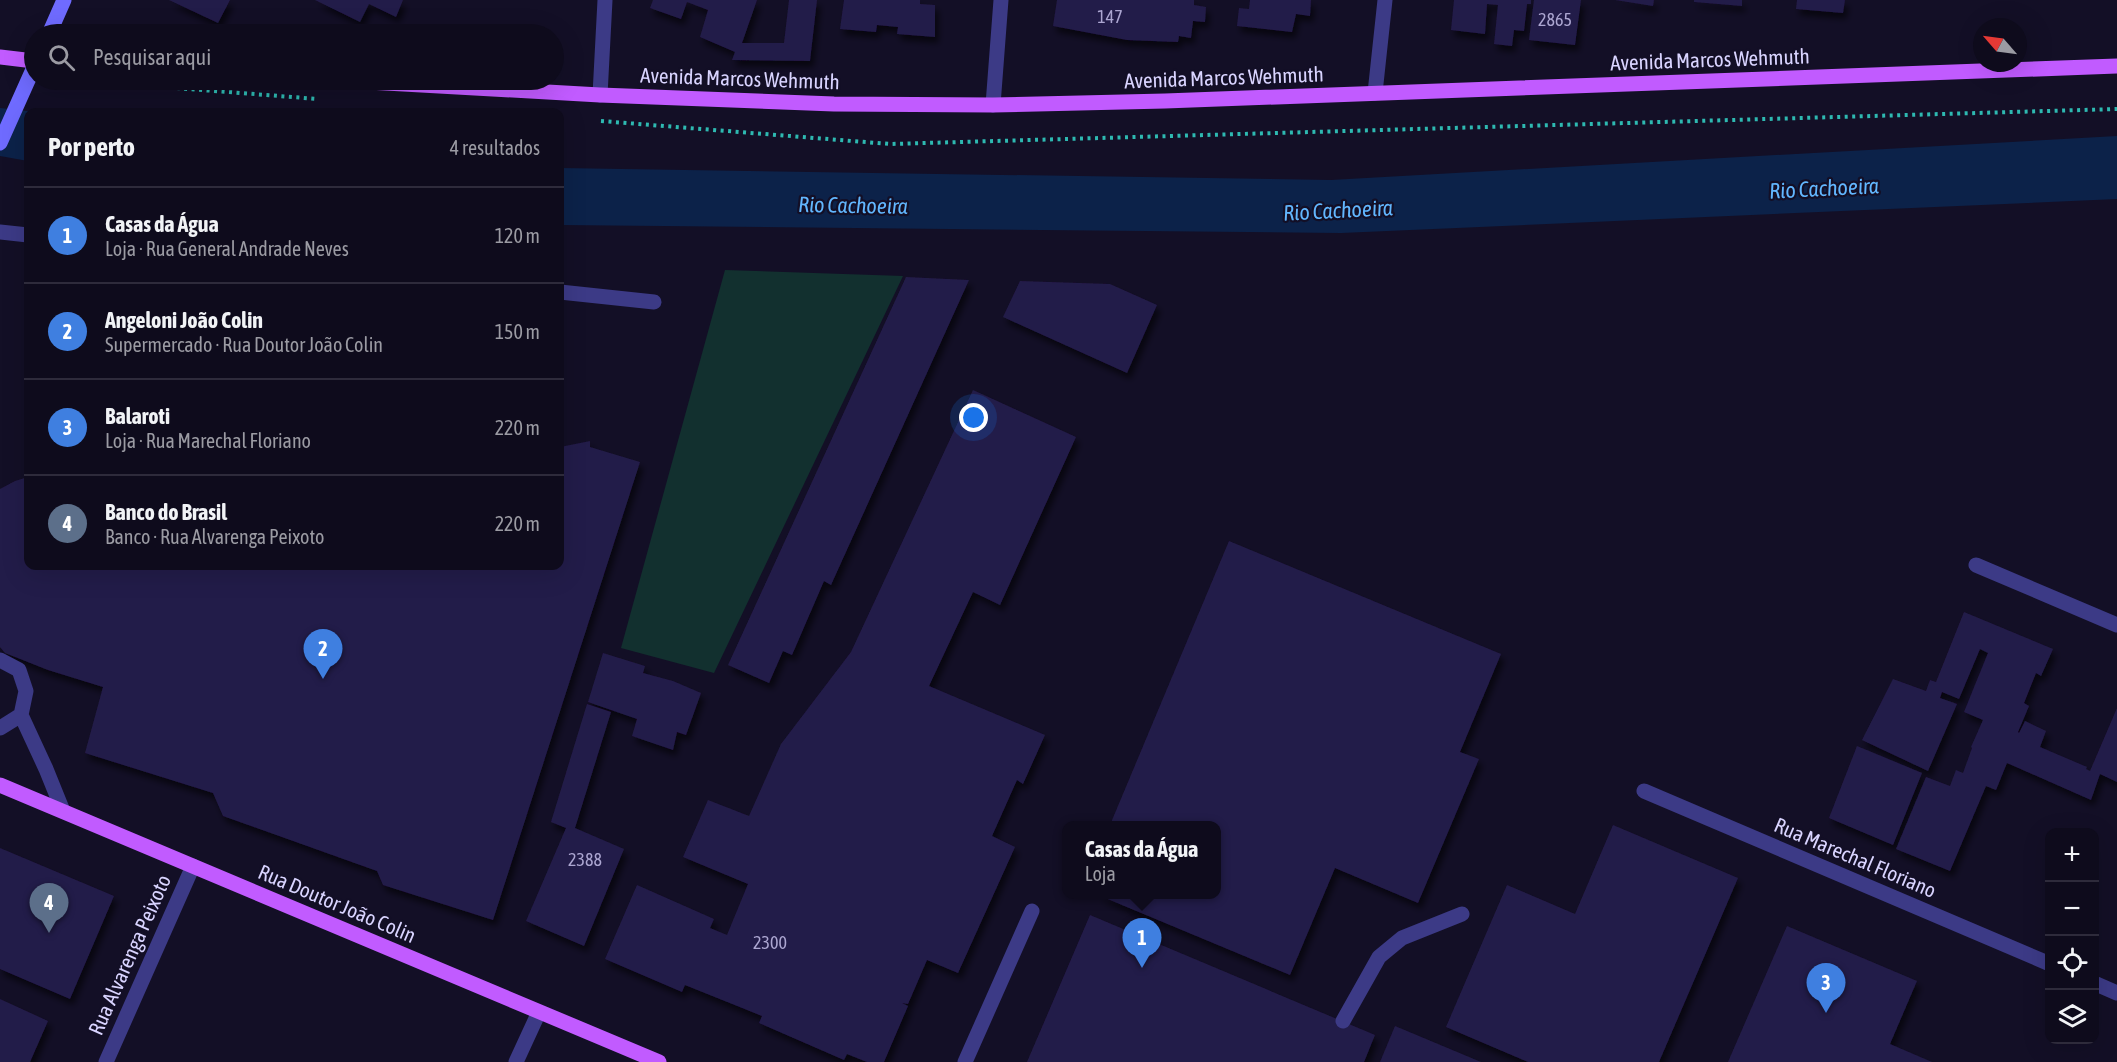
<!DOCTYPE html>
<html lang="pt">
<head>
<meta charset="utf-8">
<style>
  body { margin:0; font-family:"Asap Condensed",sans-serif; background:#1c1929; color:#f1f3f6 }
  .controls { position:absolute; right:18px; bottom:18px; display:grid; overflow:hidden; border-radius:12px; box-shadow:0 6px 24px #0002 }
  .controls button { width:54px; height:54px; display:grid; place-items:center; padding:0; border:0; border-bottom:2px solid #2e2b3b; background:#0e0b1c; color:#f1f3f6; font:30px sans-serif }
  .compass { position:absolute; left:1973px; top:18px; width:54px; height:54px; border-radius:50%; background:#0e0b1c; box-shadow:0 6px 24px #0002; rotate:298deg }
  .you { position:absolute; left:974px; top:418px; width:21px; height:21px; margin:-15px; border:4px solid #fff; border-radius:50%; background:#1a73e8; box-shadow:0 0 0 9px #1a73e833 }
  .badge { display:grid; place-items:center; width:39px; height:39px; border-radius:50%; background:#7c3aed; color:#fff; font-size:20px; font-weight:700 }
  .pin { position:absolute; translate:-50% -50px; filter:drop-shadow(0 2px 3px #0008) }
  .pin::after { content:''; position:absolute; top:32px; width:21px; height:18px; background:inherit; clip-path:polygon(0 0,100% 0,50% 100%) }
  .popup { position:absolute; left:1062px; top:821px; width:159px; height:78px; box-sizing:border-box; display:grid; place-content:center; border-radius:12px; background:#0e0b1c; filter:drop-shadow(0 2px 4px #0005); font-size:20px; white-space:nowrap; color:#9b9ba3 }
  .popup b { font-size:22px; color:#f1f3f6 }
  .popup::after { content:''; position:absolute; left:50%; top:100%; margin-left:-12px; border:12px solid transparent; border-top-color:#0e0b1c }
  .list { margin:0; padding:0; list-style:none }
  h2 { display:flex; justify-content:space-between; align-items:center; height:78px; margin:0; padding:0 24px; font-size:26px }
  h2 small { font-size:20px; font-weight:400; color:#9b9ba3 }
  .list li { display:grid; grid-template-columns:39px 1fr auto; gap:18px; align-items:center; box-sizing:border-box; height:96px; padding:0 24px; border-top:2px solid #2e2b3b }
  .list b { display:block; font-size:22px; white-space:nowrap }
  .list p { margin:0; font-size:20px; white-space:nowrap; color:#9b9ba3 }
  .list em { font-size:20px; font-style:normal; color:#9b9ba3 }
  .icon { flex:none; width:33px; height:33px; fill:none; stroke:currentColor; stroke-width:2; stroke-linecap:round; stroke-linejoin:round }
  .map { position:relative; flex:none; width:2117px; height:1062px; overflow:hidden }
  .search { position:absolute; background:#0e0b1c; box-shadow:0 6px 24px #0002; left:24px; top:24px; width:540px; height:66px; display:flex; align-items:center; gap:15px; box-sizing:border-box; padding:0 21px; border-radius:33px; color:#9b9ba3; font-size:22px }
  .panel { position:absolute; background:#0e0b1c; box-shadow:0 6px 24px #0002; left:24px; top:108px; width:540px; height:462px; border-radius:12px }
  .map>svg:first-child { display:block }
</style>
</head>
<body>
<div class="map">
<svg width="2117" height="1062" viewBox="0 0 2117 1062">
  <defs>
    <filter id="shadow"><feDropShadow dx="3.5" dy="6" stdDeviation="3" flood-color="#0009"/></filter>
  </defs>
  <rect width="100%" height="100%" fill="#130f26"/>
  <!-- green -->
  <path fill="#12302f" d="M725,270L903,276L714,673L621,648Z"/>
  <!-- water -->
  <path fill="#0c2249" d="M0,108L36,112H28V161L0,156Z
    M2117,136V199L1341,233L560,225V168L1331,180Z"/>
  <!-- building -->
  <path fill="#241b48" filter="url(#shadow)" d="M169,0H230L218,23Z
    M315,0H403L396,17L369,4L360,22Z
    M653,0H757L742,43H784L789,0H817L810,61L732,60L735,52L700,37L708,10L687,2L681,19L650,8Z
    M844,0H920V4L935,5V37L897,34L898,27L877,25L876,32L840,29Z
    M1057,0H1194V5L1206,7L1205,22L1193,21L1191,38L1179,36L1178,42L1127,40L1053,26Z
    M1250,0H1311L1310,16L1296,14L1292,32L1237,26L1239,8L1249,9Z
    M1454,0H1531V4H1527L1524,31L1514,30L1512,46L1494,44L1498,5L1487,4L1485,34L1451,30Z
    M1534,0H1581L1575,45L1529,40Z
    M1615,0H1654L1653,6Z
    M1694,0H1742V6L1694,2Z
    M1797,0H1845L1843,13L1796,9Z
    M906,277L969,280L831,585L824,581L792,655L783,651L769,683L728,665Z
    M1020,281L1110,284L1157,305L1127,373L1003,317Z
    M973,390L1076,437L1000,605L973,592L929,686L1045,735L1023,784L1017,780L992,836L1015,847L958,973L927,960L908,1004L902,1003L908,1006L884,1062H867L847,1054L844,1060L759,1023L762,1016L685,985L682,992L605,959L637,885L714,919L710,928L727,935L748,884L683,857L708,800L749,816L781,744L851,652Z
    M590,441V447L640,462L493,920L383,885L377,871L223,816L213,793L85,753L103,687L48,670L5,653L0,647V489L15,481L28,477V566H560V447Z
    M1229,541L1501,654L1460,752L1479,759L1418,903L1335,868L1290,975L1098,895L1217,894V825H1110Z
    M1964,612L2053,649L2041,676L2036,673L2024,703L2029,706L2018,732L2019,733L2025,721L2046,731L2040,747L2087,767L2086,769L2090,771L2117,708V782L2100,774L2091,800L2007,763L1996,790L1986,786L1950,871L1896,849L1926,777L1950,786L1956,770L1963,773L1972,748L1971,747L1983,720L1964,712L1988,653L1980,649L1959,699L1942,692L1940,698L1957,704L1928,771L1862,740L1893,679L1926,691L1930,680L1936,682Z
    M603,653L645,666L643,673L673,681L701,693L686,735L677,732L673,750L632,736L637,719L588,702Z
    M587,704L611,712L575,828L624,849L584,946L526,921L566,828L551,822Z
    M1857,746L1922,773L1893,845L1829,818Z
    M1613,825L1738,878L1659,1062H1528L1446,1027L1507,885L1575,914Z
    M0,848L114,896L70,999L0,969Z
    M1090,915L1375,1035L1364,1062H1027Z
    M1787,926L1917,981L1890,1044L1932,1062H1728Z
    M0,999L48,1021L30,1062H0Z
    M1395,1026L1481,1062H1380Z"/>
  <g fill="none" stroke-linecap="round" stroke-linejoin="round">
    <!-- path -->
    <path stroke="#2eb9b1" stroke-width="4" stroke-dasharray="3 4.5" stroke-linecap="butt" d="M72,80L318,99
      M601,121L890,144L2117,109"/>
    <!-- lane -->
    <path stroke="#3c3a86" stroke-width="15" d="M0,660L19,670L26,691L21,715L46,769L63,811
      M0,728L21,715
      M1343,1021L1379,957L1402,938L1462,914"/>
    <!-- street -->
    <path stroke="#3c3a86" stroke-width="15" d="M1375,93L1385,0
      M600,95L605,0
      M993,105L1001,0
      M0,232L28,235
      M560,292L654,302
      M1976,565L2117,625
      M1644,791L2050,964
      M2094,983L2117,993
      M106,1062L193,866
      M516,1062L539,1012
      M965,1062L1032,911"/>
    <!-- secondary -->
    <path stroke="#6f6bff" stroke-width="15" d="M49,34L64,0
      M0,143L34,67"/>
    <!-- primary -->
    <path stroke="#c15bff" stroke-width="15" d="M0,57L34,61
      M332,80L600,95L834,104L993,105L1165,101L2117,66
      M0,785L659,1062"/>
  </g>
  <g text-anchor="middle" stroke-width="4.5" stroke-linejoin="round" paint-order="stroke">
    <!-- number labels -->
    <g font-size="18" fill="#aca6d1">
      <text x="1110" y="23">147</text>
      <text x="1555" y="26">2865</text>
      <text x="585" y="866">2388</text>
      <text x="770" y="949">2300</text>
    </g>
    <!-- street labels -->
    <g font-size="21" fill="#d9d4ff" stroke="#130f26">
      <text transform="translate(1710 60) rotate(-2)" y="7">Avenida Marcos Wehmuth</text>
      <text transform="translate(1224 78) rotate(-2)" y="7">Avenida Marcos Wehmuth</text>
      <text transform="translate(740 79) rotate(2)" y="7">Avenida Marcos Wehmuth</text>
      <text transform="translate(1855 858) rotate(23)" y="7">Rua Marechal Floriano</text>
      <text transform="translate(337 904) rotate(23)" y="7">Rua Doutor João Colin</text>
      <text transform="translate(130 955) rotate(-66)" y="7">Rua Alvarenga Peixoto</text>
    </g>
    <!-- water labels -->
    <g font-size="22" font-style="italic" fill="#62b7ff" stroke="#130f26">
      <text transform="translate(1824 188) rotate(-3)" y="8">Rio Cachoeira</text>
      <text transform="translate(853 205) rotate(1)" y="8">Rio Cachoeira</text>
      <text transform="translate(1338 210) rotate(-3)" y="8">Rio Cachoeira</text>
    </g>
  </g>
</svg>
<div class="controls">
<button>+</button>
<button>−</button>
<button><svg class="icon" aria-label="locate" viewBox="0 0 24 24"><circle cx="12" cy="12" r="6"/><path d="M12 2v4M12 18v4M2 12h4M18 12h4"/></svg></button>
<button><svg class="icon" aria-label="layers" viewBox="0 0 24 24"><path d="M12 4l9 5-9 5-9-5zM3 14l9 5 9-5"/></svg></button>
</div>
<svg class="compass" viewBox="-18 -18 36 36"><path d="M0-13l5 13h-10z" fill="#e53935"/><path d="M0 13l5-13h-10z" fill="#9b9ba3"/></svg>
<div class="you"></div>
<div class="pin badge" style="left:1142px;top:968px;background:#3f7fe0">1</div>
<div class="popup"><b>Casas da Água</b>Loja</div>
<div class="pin badge" style="left:323px;top:679px;background:#3f7fe0">2</div>
<div class="pin badge" style="left:1826px;top:1013px;background:#3f7fe0">3</div>
<div class="pin badge" style="left:49px;top:933px;background:#5c6f8a">4</div>
<div class="search"><svg class="icon" aria-label="search" viewBox="0 0 24 24"><circle cx="10" cy="10" r="6"/><path d="M15 15l6 6"/></svg>Pesquisar aqui</div>
<section class="panel">
<h2>Por perto<small>4 resultados</small></h2>
<ul class="list">
<li><span class="badge" style="background:#3f7fe0">1</span><div><b>Casas da Água</b><p>Loja · Rua General Andrade Neves</p></div><em>120 m</em></li>
<li><span class="badge" style="background:#3f7fe0">2</span><div><b>Angeloni João Colin</b><p>Supermercado · Rua Doutor João Colin</p></div><em>150 m</em></li>
<li><span class="badge" style="background:#3f7fe0">3</span><div><b>Balaroti</b><p>Loja · Rua Marechal Floriano</p></div><em>220 m</em></li>
<li><span class="badge" style="background:#5c6f8a">4</span><div><b>Banco do Brasil</b><p>Banco · Rua Alvarenga Peixoto</p></div><em>220 m</em></li>
</ul>
</section>
</div>
</body>
</html>
